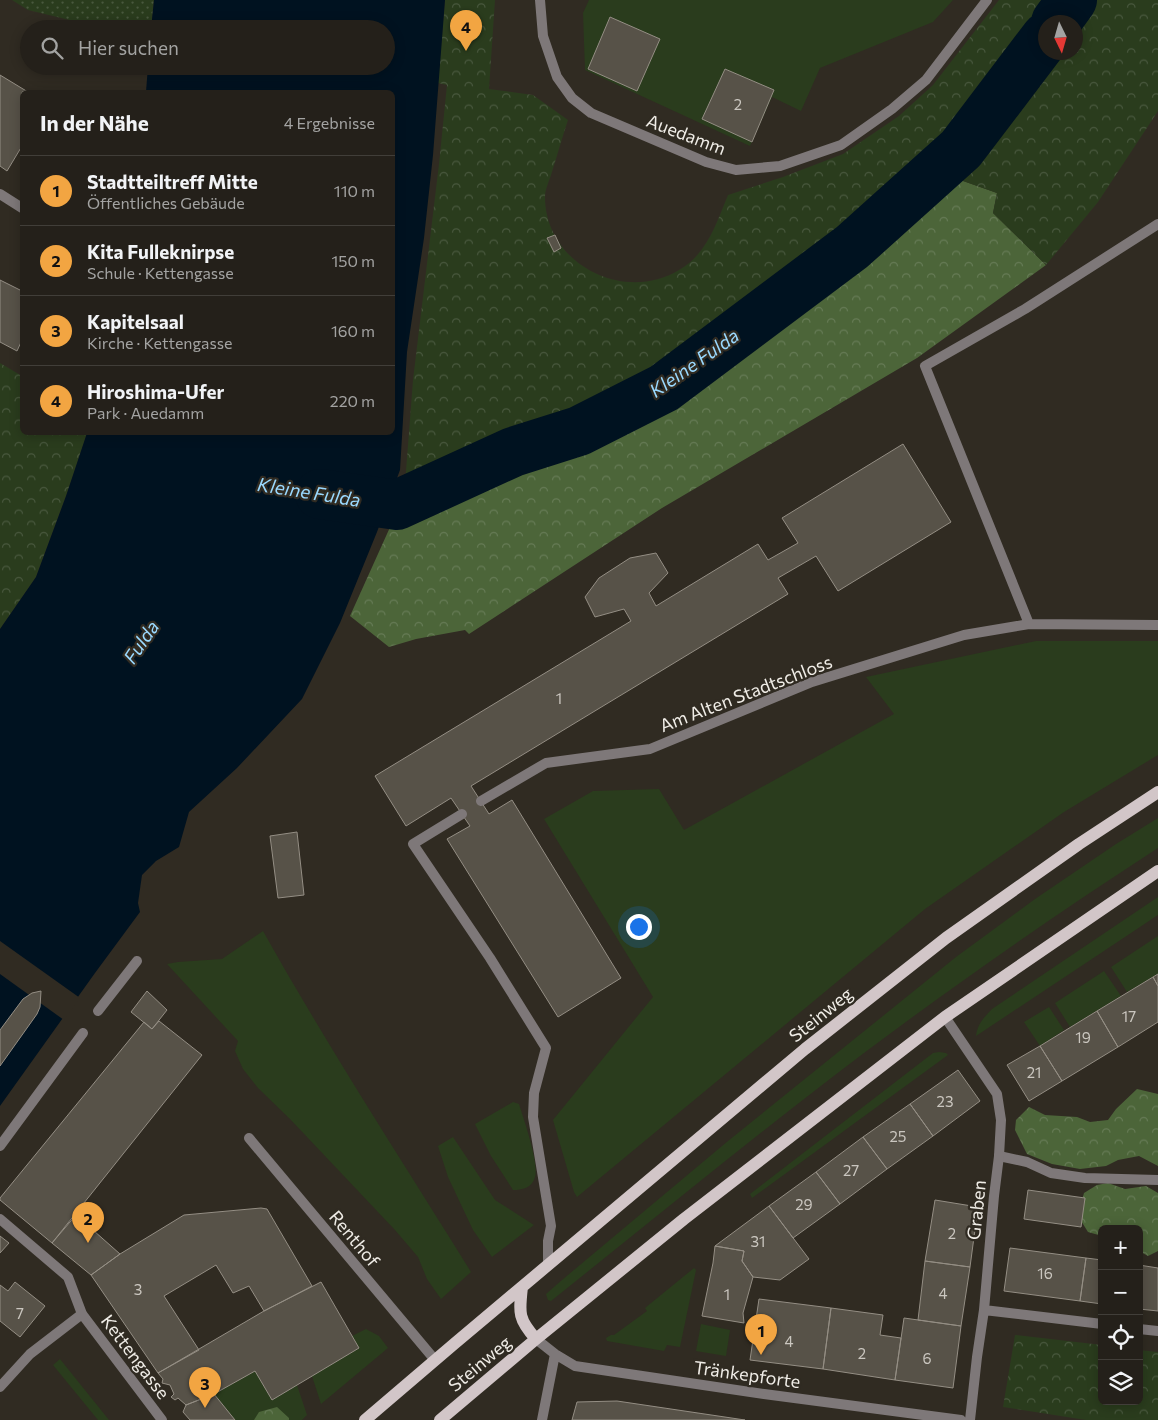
<!DOCTYPE html>
<html lang="de">
<head>
<meta charset="utf-8">
<style>
  body { margin:0; font-family:Commissioner,sans-serif; background:#302d27; color:#f1f3f6 }
  .controls { position:absolute; right:15px; bottom:15px; display:grid; overflow:hidden; border-radius:8px; box-shadow:0 2px 12px #0003 }
  .controls button { width:45px; height:45px; display:grid; place-items:center; padding:0; border:0; border-bottom:1px solid #413e39; background:#24201a; color:#f1f3f6; font:25px sans-serif }
  .compass { position:absolute; left:1038px; top:15px; width:45px; height:45px; border-radius:50%; background:#24201a; box-shadow:0 2px 12px #0003; rotate:175deg }
  .you { position:absolute; left:638px; top:926px; width:18px; height:18px; margin:-12px; border:4px solid #fff; border-radius:50%; background:#1a73e8; box-shadow:0 0 0 8px #1a73e833 }
  .badge { display:grid; place-items:center; width:32px; height:32px; border-radius:50%; background:#f2a542; color:#111; font-size:16px; font-weight:700 }
  .pin { position:absolute; translate:-50% -41px; filter:drop-shadow(0 1px 2px #0008) }
  .pin::after { content:''; position:absolute; top:26px; width:18px; height:15px; background:inherit; clip-path:polygon(0 0,100% 0,50% 100%) }
  .list { margin:0; padding:0; list-style:none }
  h2 { display:flex; justify-content:space-between; align-items:center; height:65px; margin:0; padding:0 20px; font-size:21px }
  h2 small { font-size:16px; font-weight:400; color:#a3a3a2 }
  .list li { display:grid; grid-template-columns:32px 1fr auto; gap:15px; align-items:center; box-sizing:border-box; height:70px; padding:0 20px; border-top:1px solid #413e39 }
  .list b { display:block; font-size:19px; white-space:nowrap }
  .list p { margin:0; font-size:16px; white-space:nowrap; color:#a3a3a2 }
  .list em { font-size:16px; font-style:normal; color:#a3a3a2 }
  .icon { flex:none; width:28px; height:28px; fill:none; stroke:currentColor; stroke-width:2; stroke-linecap:round; stroke-linejoin:round }
  .map { position:relative; flex:none; width:1158px; height:1420px; overflow:hidden }
  .search { position:absolute; background:#24201a; box-shadow:0 2px 12px #0003; left:20px; top:20px; width:375px; height:55px; display:flex; align-items:center; gap:12px; box-sizing:border-box; padding:0 18px; border-radius:28px; color:#a3a3a2; font-size:19px }
  .panel { position:absolute; background:#24201a; box-shadow:0 2px 12px #0003; left:20px; top:90px; width:375px; height:345px; border-radius:8px }
  .map>svg:first-child { display:block }
</style>
</head>
<body>
<div class="map">
<svg width="1158" height="1420" viewBox="0 0 1158 1420">
  <defs>
    <pattern id="forest-crowns" width="20" height="18" patternUnits="userSpaceOnUse" patternTransform="scale(1.25)"><rect width="20" height="18" fill="#4c6539"/><path d="M2 6a3 3 0 1 1 6 0M12 15a3 3 0 1 1 6 0" fill="none" stroke="#667b56"/></pattern>
    <pattern id="park-crowns" width="20" height="18" patternUnits="userSpaceOnUse" patternTransform="scale(1.25)"><rect width="20" height="18" fill="#2a3c1d"/><path d="M2 6a3 3 0 1 1 6 0M12 15a3 3 0 1 1 6 0" fill="none" stroke="#49583e"/></pattern>
    <pattern id="garden-dots" width="8" height="8" patternUnits="userSpaceOnUse" patternTransform="scale(1.25)"><rect width="8" height="8" fill="#2a3c1d"/><path d="M2 2h.1M6 6h.1" fill="none" stroke="#49583e" stroke-width="1.8" stroke-linecap="round"/></pattern>
  </defs>
  <rect width="100%" height="100%" fill="#302b22"/>
  <!-- grass -->
  <path fill="#2a3c1d" d="M589,0H953L933,22L820,68L801,111L772,97L750,146L585,70L583,13Z
    M1036,641H1158V755L1064,812L925,909L577,1197L574,1192L553,1120L653,997L544,819L593,791L659,789L684,830L894,714L866,677Z
    M1158,818V848C1058,913 960,981 864,1053C758,1133 655,1218 551,1301L548,1300L546,1294L562,1280L728,1141L956,957L1035,899L1116,844Z
    M1158,897V915L976,1036C977,1025 984,1017 992,1009Z
    M263,931C328,1047 401,1159 471,1272L441,1299L427,1279L418,1257L395,1230L290,1119L258,1088L243,1069L235,1051L238,1041L167,964L178,962L222,959Z
    M1158,936V974L1127,992L1111,967Z
    M1104,971L1121,996L1070,1027L1055,1003Z
    M1049,1007L1064,1030L1040,1046L1024,1022Z
    M939,1052L946,1053L948,1055L752,1198L750,1194L933,1053Z
    M513,1102L519,1104C524,1120 539,1163 535,1177C532,1188 522,1190 513,1190L491,1156L475,1124Z
    M453,1137L495,1200L534,1225L492,1257L473,1230L448,1177L438,1146Z
    M694,1268L696,1270L680,1347L667,1345L664,1351L607,1341L606,1338L611,1335H614L647,1311L645,1308Z
    M701,1324L730,1330L726,1356L696,1351Z
    M366,1329L379,1336L388,1348L321,1404L312,1376L359,1348L352,1336Z
    M60,1359L109,1420H98L53,1365Z
    M255,1371L272,1400L297,1385L307,1415L302,1420H235L214,1394Z"/>
  <!-- forest -->
  <path fill="url(#forest-crowns)" d="M945,171L949,176L997,193L993,213L1046,265L917,358L662,508L469,634L465,630L416,639L389,647L350,616L396,514L484,476L596,436L652,407L857,253Z
    M1137,1089L1158,1094V1166L1139,1156L1118,1160L1106,1166L1080,1169L1052,1164L1027,1154L1015,1130L1016,1120L1029,1107L1045,1115L1077,1117L1090,1122L1108,1120L1116,1109Z
    M1108,1183L1125,1189L1146,1186L1158,1193V1251L1148,1256L1139,1251V1229H1102V1236L1088,1232L1078,1216L1084,1193L1097,1185Z
    M277,1407L289,1418V1420H254L259,1412Z"/>
  <!-- park -->
  <path fill="url(#park-crowns)" fill-rule="evenodd" d="M445,0H495L489,89L533,95L568,120C562,138 557,156 551,175C549,181 545,190 545,197C545,263 623,304 679,270C707,254 716,224 728,195L783,177L843,154L899,116L933,85L999,0H1158V111L1098,202L1046,265L993,213L997,193L949,176L934,159L842,245L673,367L602,408L405,484L413,380L439,164L447,85L438,83ZM1046,22H1076V52H1046Z
    M0,363L22,376V432L87,433L66,496L36,577L0,629Z
    M1015,1335L1102,1345V1401H1139V1350L1158,1352V1420H1086L1003,1407Z"/>
  <!-- garden -->
  <path fill="url(#garden-dots)" d="M12,0H154L151,29H107L28,10Z"/>
  <!-- water -->
  <path fill="#001220" d="M154,0H445L433,155L424,238L407,352L400,470L377,532L340,623L302,699L237,768L189,812L179,847L156,861L142,875L138,903L140,912L95,973L0,1106V629L36,577L66,496L87,433L392,432V92H146L148,66H386V29H151Z"/>
  <!-- pier -->
  <path fill="#302b22" d="M0,941L80,998L64,1020L0,974Z"/>
  <g fill="none" stroke-linecap="round" stroke-linejoin="round">
    <!-- river -->
    <path stroke="#001220" stroke-width="50" d="M1056,22L1072,0
      M320,494L397,505L513,452L579,431L664,388L852,247L961,149L1046,37"/>
  </g>
  <!-- building -->
  <path fill="#575248" stroke="#948e84" d="M610,17L660,39L637,91L588,69Z
    M725,69L774,90L752,142L702,119Z
    M0,75L28,92H22V146L7,171L0,166Z
    M555,235L561,248L554,252L547,238Z
    M0,280L22,291V340L17,351L0,342Z
    M903,444L951,522L838,591L816,556L778,578L788,594L471,786L489,814L512,800L621,978L558,1017L447,839L470,826L451,798L406,826L375,776L631,621L624,609L595,617L585,597L599,578L630,558L656,553L668,573L649,593L656,606L758,544L768,560L798,543L782,518Z
    M297,832L304,895L278,898L270,836Z
    M1158,974V986L1153,977Z
    M1153,977L1158,986V1022L1118,1047L1097,1011Z
    M41,991L40,1007L37,1014L0,1066V1030L23,999L32,993Z
    M147,991L167,1010L152,1029L131,1012Z
    M1097,1011L1118,1047L1062,1081L1040,1046Z
    M159,1021L202,1055L52,1243L0,1200V1198L144,1022L152,1029Z
    M1040,1046L1062,1081L1029,1101L1007,1065Z
    M958,1070L980,1101L933,1136L910,1104Z
    M910,1104L933,1136L887,1169L863,1137Z
    M863,1137L887,1169L840,1204L816,1172Z
    M816,1172L840,1204L793,1238L769,1206Z
    M1028,1190L1085,1198L1081,1227L1024,1219Z
    M935,1200L978,1207L970,1267L925,1261Z
    M769,1206L809,1259L780,1280L753,1277L742,1261L744,1251L715,1246Z
    M261,1208L267,1209L312,1286L264,1311L249,1286L233,1293L216,1265L164,1296L199,1350L158,1373L91,1275L120,1254L184,1215Z
    M76,1215L120,1254L91,1275L52,1243Z
    M0,1236L9,1243L0,1253Z
    M715,1246L744,1251L742,1261L753,1277L743,1313L744,1323L702,1316L713,1263Z
    M1010,1248L1086,1258L1080,1301L1004,1291Z
    M1086,1258L1102,1260V1304L1080,1301Z
    M925,1261L970,1267L961,1326L918,1320Z
    M1139,1265L1158,1268V1311L1139,1309Z
    M15,1282L45,1306L20,1337L0,1321V1285L8,1291Z
    M321,1282L359,1348L272,1400L255,1371L214,1394L186,1405L178,1398L175,1400L171,1397L174,1394L170,1385L162,1383L163,1379L158,1373L264,1311Z
    M759,1299L831,1308L823,1369L750,1360Z
    M831,1308L883,1315L880,1335L901,1338L895,1380L823,1369Z
    M904,1318L961,1326L953,1388L895,1380Z
    M214,1394L235,1420H190L183,1412L186,1405Z
    M617,1401L745,1420H572L577,1402Z"/>
  <g fill="none" stroke-linecap="round" stroke-linejoin="round">
    <!-- service -->
    <path stroke="#7e7879" stroke-width="10" d="M0,194L22,208
      M1029,624L925,366L1025,309L1158,224
      M481,801L546,763L650,749L812,682L964,635L1029,624L1158,625
      M462,814L413,844L490,958L546,1048L534,1093L533,1117L551,1226L548,1241V1265
      M98,1011L137,961
      M0,1146L83,1033
      M999,1156L1027,1162L1051,1173L1085,1178L1158,1180
      M0,1387L30,1354L82,1314"/>
    <!-- minor -->
    <path stroke="#7e7879" stroke-width="10" d="M945,1017L997,1094L1001,1120L999,1156L994,1196L984,1310L977,1357L970,1420
      M249,1138L435,1360
      M0,1219L68,1277L82,1314L162,1420
      M984,1310L1102,1324
      M1139,1329L1158,1331
      M536,1339L555,1354L575,1366L764,1394L961,1420
      M542,1420L555,1354"/>
    <!-- tertiary -->
    <path stroke="#7e7879" stroke-width="10" d="M540,0L543,36L557,77L572,98L591,113L706,162L736,170L780,166L841,145L892,109L926,80L987,0"/>
    <!-- primary -->
    <path stroke="#d2c6c8" stroke-width="12" d="M522,1287C519,1313 518,1319 536,1339
      M365,1420L454,1344L805,1049L946,938L1079,844L1158,792
      M440,1420L536,1339L684,1219L945,1017L1158,871"/>
  </g>
  <g text-anchor="middle" stroke-width="4.5" stroke-linejoin="round" paint-order="stroke">
    <!-- number labels -->
    <g font-size="15" fill="#cac6bf">
      <text x="738" y="110">2</text>
      <text x="559" y="704">1</text>
      <text x="1129" y="1022">17</text>
      <text x="1083" y="1043">19</text>
      <text x="1034" y="1078">21</text>
      <text x="945" y="1107">23</text>
      <text x="898" y="1142">25</text>
      <text x="851" y="1176">27</text>
      <text x="804" y="1210">29</text>
      <text x="952" y="1239">2</text>
      <text x="758" y="1247">31</text>
      <text x="1045" y="1279">16</text>
      <text x="138" y="1295">3</text>
      <text x="943" y="1299">4</text>
      <text x="727" y="1300">1</text>
      <text x="20" y="1319">7</text>
      <text x="789" y="1347">4</text>
      <text x="862" y="1359">2</text>
      <text x="927" y="1364">6</text>
    </g>
    <!-- street labels -->
    <g font-size="18" fill="#f0ede7" stroke="#302b22">
      <text transform="translate(686 135) rotate(21)" y="6">Auedamm</text>
      <text transform="translate(746 694) rotate(-21)" y="6">Am Alten Stadtschloss</text>
      <text transform="translate(821 1015) rotate(-39)" y="6">Steinweg</text>
      <text transform="translate(977 1210) rotate(-84)" y="6">Graben</text>
      <text transform="translate(354 1239) rotate(50)" y="6">Renthof</text>
      <text transform="translate(135 1357) rotate(53)" y="6">Kettengasse</text>
      <text transform="translate(480 1364) rotate(-40)" y="6">Steinweg</text>
      <text transform="translate(747 1375) rotate(8)" y="6">Tränkepforte</text>
    </g>
    <!-- water labels -->
    <g font-size="19" font-style="italic" fill="#9ad9ff" stroke="#302b22">
      <text transform="translate(694 363) rotate(-35)" y="7">Kleine Fulda</text>
      <text transform="translate(309 492) rotate(9)" y="7">Kleine Fulda</text>
      <text transform="translate(141 642) rotate(-56)" y="7">Fulda</text>
    </g>
  </g>
</svg>
<div class="controls">
<button>+</button>
<button>−</button>
<button><svg class="icon" aria-label="locate" viewBox="0 0 24 24"><circle cx="12" cy="12" r="6"/><path d="M12 2v4M12 18v4M2 12h4M18 12h4"/></svg></button>
<button><svg class="icon" aria-label="layers" viewBox="0 0 24 24"><path d="M12 4l9 5-9 5-9-5zM3 14l9 5 9-5"/></svg></button>
</div>
<svg class="compass" viewBox="-18 -18 36 36"><path d="M0-13l5 13h-10z" fill="#e53935"/><path d="M0 13l5-13h-10z" fill="#a3a3a2"/></svg>
<div class="you"></div>
<div class="pin badge" style="left:761px;top:1355px">1</div>
<div class="pin badge" style="left:88px;top:1243px">2</div>
<div class="pin badge" style="left:205px;top:1408px">3</div>
<div class="pin badge" style="left:466px;top:51px">4</div>
<div class="search"><svg class="icon" aria-label="search" viewBox="0 0 24 24"><circle cx="10" cy="10" r="6"/><path d="M15 15l6 6"/></svg>Hier suchen</div>
<section class="panel">
<h2>In der Nähe<small>4 Ergebnisse</small></h2>
<ul class="list">
<li><span class="badge">1</span><div><b>Stadtteiltreff Mitte</b><p>Öffentliches Gebäude</p></div><em>110 m</em></li>
<li><span class="badge">2</span><div><b>Kita Fulleknirpse</b><p>Schule · Kettengasse</p></div><em>150 m</em></li>
<li><span class="badge">3</span><div><b>Kapitelsaal</b><p>Kirche · Kettengasse</p></div><em>160 m</em></li>
<li><span class="badge">4</span><div><b>Hiroshima-Ufer</b><p>Park · Auedamm</p></div><em>220 m</em></li>
</ul>
</section>
</div>
</body>
</html>
